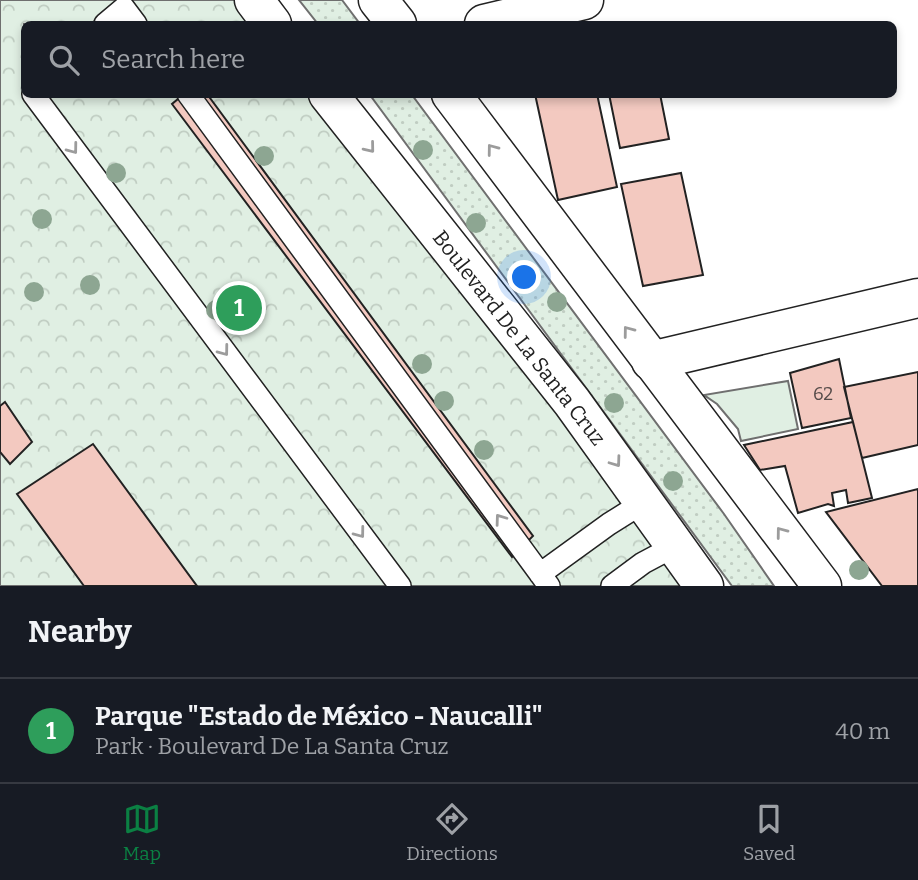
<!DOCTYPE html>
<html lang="en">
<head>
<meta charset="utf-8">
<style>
  body { margin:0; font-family:Bitter,serif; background:#20242c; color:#f1f3f6 }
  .you { position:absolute; left:525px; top:278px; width:24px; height:24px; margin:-18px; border:5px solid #fff; border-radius:50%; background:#1a73e8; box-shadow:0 0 0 10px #1a73e833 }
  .badge { display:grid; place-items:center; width:46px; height:46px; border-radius:50%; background:#0b8043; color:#fff; font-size:23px; font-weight:700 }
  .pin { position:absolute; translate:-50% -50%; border:4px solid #fff; box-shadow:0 2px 7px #0006 }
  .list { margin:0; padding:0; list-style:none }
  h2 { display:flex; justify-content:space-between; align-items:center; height:91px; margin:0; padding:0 28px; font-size:30px }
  h2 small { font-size:23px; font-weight:400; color:#9ea1a6 }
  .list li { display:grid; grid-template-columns:46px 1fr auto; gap:21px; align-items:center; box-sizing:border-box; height:105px; padding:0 28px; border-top:2px solid #363941 }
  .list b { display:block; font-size:26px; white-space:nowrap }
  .list p { margin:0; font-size:23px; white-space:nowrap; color:#9ea1a6 }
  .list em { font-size:23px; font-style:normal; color:#9ea1a6 }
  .icon { flex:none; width:38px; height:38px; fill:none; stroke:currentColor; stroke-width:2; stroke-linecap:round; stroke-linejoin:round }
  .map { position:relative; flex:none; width:918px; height:586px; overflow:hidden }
  .search { position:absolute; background:#171b24; box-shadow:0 4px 10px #0003; left:21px; right:21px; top:21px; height:77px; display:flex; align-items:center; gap:18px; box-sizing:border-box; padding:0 24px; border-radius:10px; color:#9ea1a6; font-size:26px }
  .sheet { height:196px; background:#171b24 }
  nav { display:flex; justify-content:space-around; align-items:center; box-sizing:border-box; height:98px; border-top:2px solid #363941; background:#171b24; font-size:19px; color:#9ea1a6 }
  nav a { display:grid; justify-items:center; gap:4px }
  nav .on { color:#0b8043 }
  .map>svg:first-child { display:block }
</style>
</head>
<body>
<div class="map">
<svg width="918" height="586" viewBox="0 0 918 586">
  <defs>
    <pattern id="grass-dots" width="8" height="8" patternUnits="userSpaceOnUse" patternTransform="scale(1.75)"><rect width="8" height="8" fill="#e0efe3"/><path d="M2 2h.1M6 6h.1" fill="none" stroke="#c0cdc2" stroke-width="1.8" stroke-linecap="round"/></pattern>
    <pattern id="forest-crowns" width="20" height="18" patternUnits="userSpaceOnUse" patternTransform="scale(1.75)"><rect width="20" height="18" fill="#e0efe3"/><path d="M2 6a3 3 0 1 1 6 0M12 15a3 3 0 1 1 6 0" fill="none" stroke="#c0cdc2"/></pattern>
  </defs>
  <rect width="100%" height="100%" fill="#fff"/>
  <!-- grass -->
  <path fill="url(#grass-dots)" stroke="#6f6f6f" stroke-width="2" d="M299,0H342L360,24H318Z
    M370,95H412L724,514L774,586H732Z"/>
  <!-- forest -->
  <path fill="url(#forest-crowns)" stroke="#6f6f6f" stroke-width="2" d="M0,0H239L258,24H24V94L313,95L557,409L681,586H0Z"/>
  <!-- garden -->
  <path fill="#e0efe3" stroke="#6f6f6f" stroke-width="2" d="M788,381L798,429L741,441L738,429L717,404L704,395Z"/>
  <!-- building -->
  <path fill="#f3c9c0" stroke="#222" stroke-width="2" d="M184,94H207L533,536L512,557L172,104Z
    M535,94H597L617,187L558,200Z
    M609,94H660L669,139L620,148Z
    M681,173L703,275L643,286L621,184Z
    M839,359L851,418L802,428L790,373Z
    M918,372V445L862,458L844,387Z
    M5,402L32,442L10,464L0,452V406Z
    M853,422L872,498L848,503L846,490L832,493L834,506L828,504L798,513L785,466L760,470L744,445Z
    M93,444L197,586H84L17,494Z
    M918,489V586H882L826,512Z"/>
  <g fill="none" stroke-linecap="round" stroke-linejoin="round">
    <defs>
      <path id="service" d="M105,24L124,8L136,24
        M33,94L400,586
        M188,94L549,586
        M540,574L609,524L644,502
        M612,586L643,563L675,546"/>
      <path id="minor" d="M484,24L584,0
        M651,361L918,298"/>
      <path id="secondary" d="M254,0L272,24
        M378,0L397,24
        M328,94L572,402L704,586
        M451,94L822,586"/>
    </defs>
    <!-- service casing -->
    <use href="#service" stroke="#222" stroke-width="24"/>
    <!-- minor casing -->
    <use href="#minor" stroke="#222" stroke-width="41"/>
    <!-- secondary casing -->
    <use href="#secondary" stroke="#222" stroke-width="41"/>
    <!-- service -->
    <use href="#service" stroke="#fff" stroke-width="21"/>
    <!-- minor -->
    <use href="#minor" stroke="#fff" stroke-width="38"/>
    <!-- secondary -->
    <use href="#secondary" stroke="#fff" stroke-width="38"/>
  </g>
  <!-- trees -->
  <g fill="#8da692">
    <circle cx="423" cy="150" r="10"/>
    <circle cx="264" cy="156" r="10"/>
    <circle cx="116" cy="173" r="10"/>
    <circle cx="42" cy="219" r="10"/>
    <circle cx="476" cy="223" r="10"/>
    <circle cx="90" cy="285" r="10"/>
    <circle cx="34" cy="292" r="10"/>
    <circle cx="557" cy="302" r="10"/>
    <circle cx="216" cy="310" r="10"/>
    <circle cx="422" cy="364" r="10"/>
    <circle cx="444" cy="401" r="10"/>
    <circle cx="614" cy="403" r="10"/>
    <circle cx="484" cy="450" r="10"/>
    <circle cx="673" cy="481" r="10"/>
    <circle cx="859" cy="570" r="10"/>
  </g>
  <!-- one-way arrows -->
  <defs><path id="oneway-chevron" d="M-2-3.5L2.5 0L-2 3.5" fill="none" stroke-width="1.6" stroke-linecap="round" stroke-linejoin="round" transform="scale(1.75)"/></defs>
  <g stroke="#9c9c9c">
    <use href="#oneway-chevron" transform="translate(370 148) rotate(51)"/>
    <use href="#oneway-chevron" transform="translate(73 149) rotate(53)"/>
    <use href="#oneway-chevron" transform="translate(492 149) rotate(-127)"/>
    <use href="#oneway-chevron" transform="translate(628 331) rotate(-127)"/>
    <use href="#oneway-chevron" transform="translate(224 351) rotate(53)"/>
    <use href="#oneway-chevron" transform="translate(616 462) rotate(54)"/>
    <use href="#oneway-chevron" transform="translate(500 519) rotate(-126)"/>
    <use href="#oneway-chevron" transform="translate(781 532) rotate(-127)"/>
    <use href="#oneway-chevron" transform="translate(360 533) rotate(53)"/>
  </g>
  <g text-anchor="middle" stroke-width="5" stroke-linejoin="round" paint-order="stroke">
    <!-- number labels -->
    <g font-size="18" fill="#564c4a">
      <text x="823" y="400">62</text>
    </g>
    <!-- street labels -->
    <g font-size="21" fill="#222" stroke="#fff">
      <text transform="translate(519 338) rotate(52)" y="7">Boulevard De La Santa Cruz</text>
    </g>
  </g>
</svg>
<div class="you"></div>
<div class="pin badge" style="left:239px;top:308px;background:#2e9e5b">1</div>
<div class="search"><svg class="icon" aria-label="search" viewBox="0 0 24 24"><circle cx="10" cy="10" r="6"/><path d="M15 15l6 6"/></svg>Search here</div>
</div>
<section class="sheet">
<h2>Nearby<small></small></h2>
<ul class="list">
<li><span class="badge" style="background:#2e9e5b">1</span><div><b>Parque &quot;Estado de México - Naucalli&quot;</b><p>Park · Boulevard De La Santa Cruz</p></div><em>40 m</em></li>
</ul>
</section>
<nav>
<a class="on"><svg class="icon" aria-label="map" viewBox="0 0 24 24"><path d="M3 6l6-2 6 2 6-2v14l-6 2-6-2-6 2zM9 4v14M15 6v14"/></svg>Map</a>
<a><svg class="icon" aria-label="directions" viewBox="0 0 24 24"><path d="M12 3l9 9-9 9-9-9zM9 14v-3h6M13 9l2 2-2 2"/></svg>Directions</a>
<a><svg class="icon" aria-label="saved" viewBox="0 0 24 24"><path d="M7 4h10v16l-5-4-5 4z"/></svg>Saved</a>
</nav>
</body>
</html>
